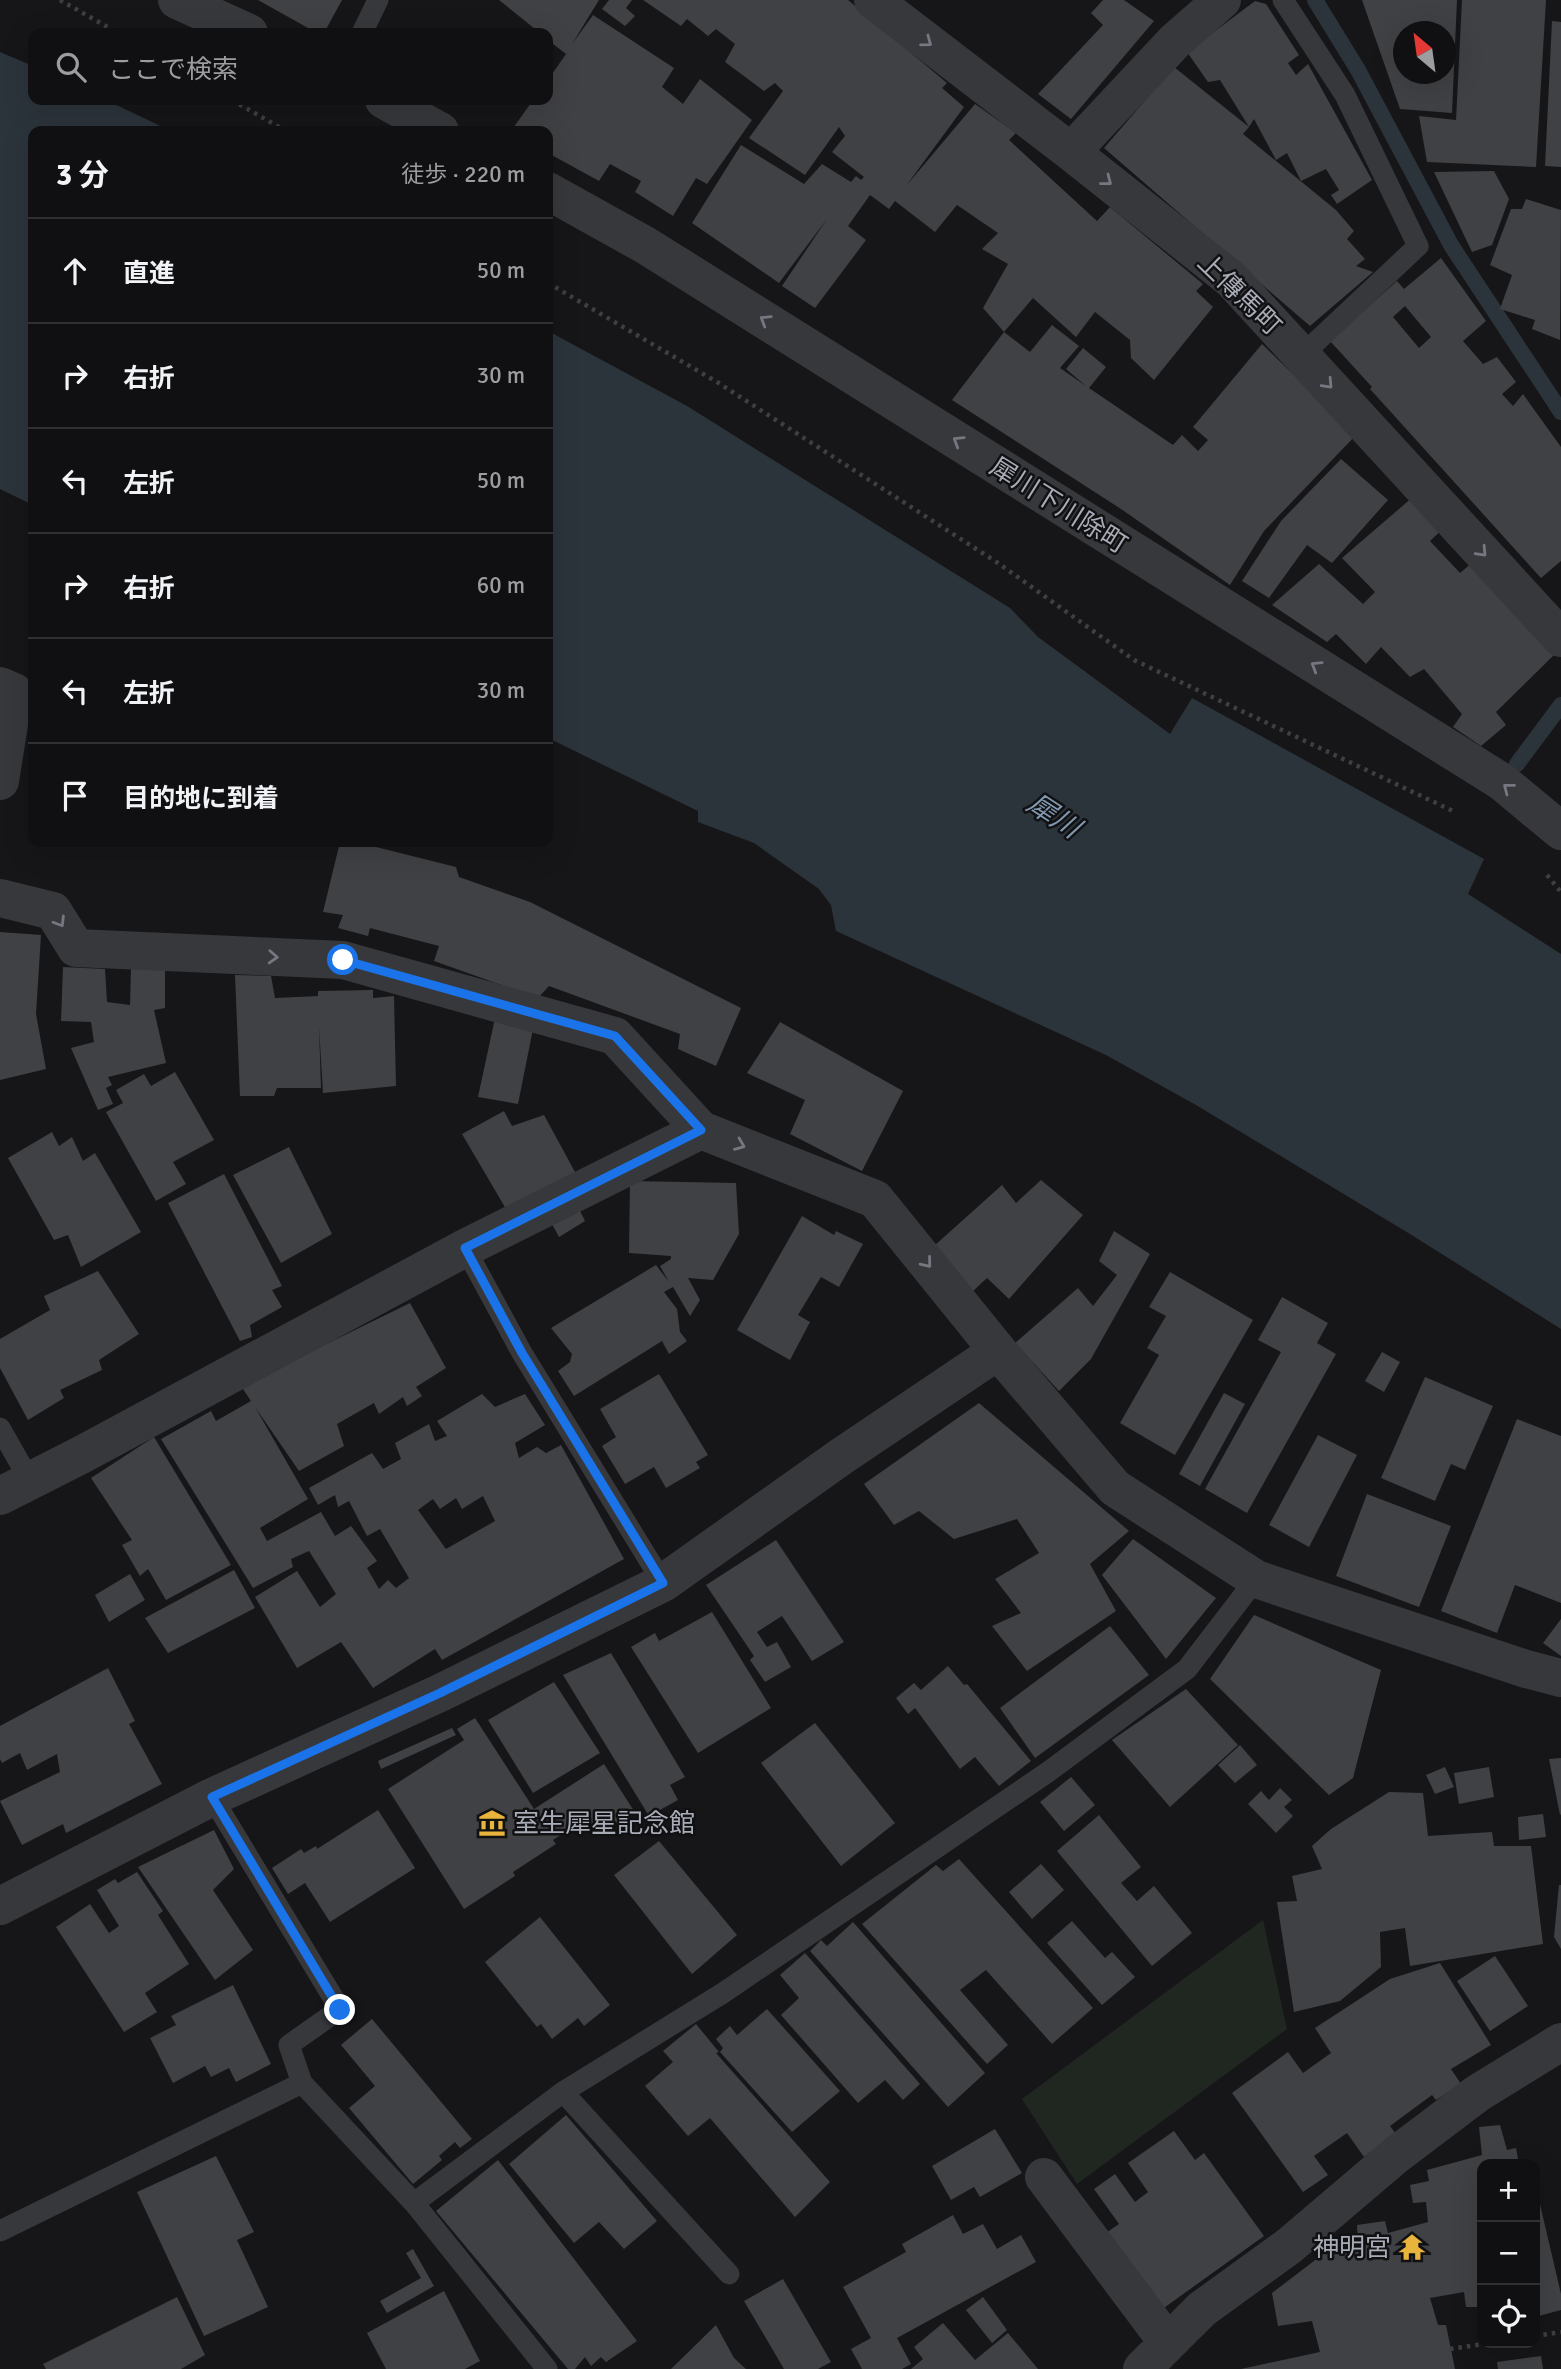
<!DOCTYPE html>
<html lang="ja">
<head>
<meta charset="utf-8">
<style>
  body { margin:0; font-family:Signika,"Noto Sans JP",sans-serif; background:#19191b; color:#f1f3f6 }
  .controls { position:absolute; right:21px; bottom:21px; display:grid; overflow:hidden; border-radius:14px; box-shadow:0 7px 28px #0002 }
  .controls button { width:63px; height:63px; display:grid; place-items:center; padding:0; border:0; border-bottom:2px solid #303032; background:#101012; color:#f1f3f6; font:35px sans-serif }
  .compass { position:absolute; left:1393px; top:21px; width:63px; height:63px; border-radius:50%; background:#101012; box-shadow:0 7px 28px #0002; rotate:331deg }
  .stop { position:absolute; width:21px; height:21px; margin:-16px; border:5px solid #1a73e8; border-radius:50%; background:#fff }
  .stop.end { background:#1a73e8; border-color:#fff; box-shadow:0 2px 7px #0008 }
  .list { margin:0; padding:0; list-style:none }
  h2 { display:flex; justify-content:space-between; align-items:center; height:91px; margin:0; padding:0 28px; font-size:30px }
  h2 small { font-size:23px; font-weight:400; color:#9c9d9f }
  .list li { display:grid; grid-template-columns:46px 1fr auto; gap:21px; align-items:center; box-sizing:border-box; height:105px; padding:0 28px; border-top:2px solid #303032 }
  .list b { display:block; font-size:26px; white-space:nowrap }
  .list em { font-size:23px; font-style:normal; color:#9c9d9f }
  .icon { flex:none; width:38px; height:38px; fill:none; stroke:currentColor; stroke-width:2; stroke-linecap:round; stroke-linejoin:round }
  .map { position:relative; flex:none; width:1561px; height:2369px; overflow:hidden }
  .search { position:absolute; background:#101012; box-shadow:0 7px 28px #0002; left:28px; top:28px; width:525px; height:77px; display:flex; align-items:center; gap:18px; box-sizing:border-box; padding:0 24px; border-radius:14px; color:#9c9d9f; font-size:26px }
  .panel { position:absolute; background:#101012; box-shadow:0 7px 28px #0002; left:28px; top:126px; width:525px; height:721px; border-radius:14px }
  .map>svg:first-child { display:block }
</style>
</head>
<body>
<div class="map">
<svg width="1561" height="2369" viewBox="0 0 1561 2369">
  <rect width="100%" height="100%" fill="#161618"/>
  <!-- green -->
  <path fill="#202721" d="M1263,1920L1287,2029L1077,2184L1022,2099Z"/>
  <!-- water -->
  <path fill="#2c343b" d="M0,52L33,66V100H106L171,131H33V505L0,489Z
    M548,331L687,406L1010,608L1038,637L1170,734L1192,698L1484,859L1468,894L1561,954V1329L1410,1234L1196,1105L1106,1055L836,931L831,905L819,889L754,843L698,822V811L548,738Z"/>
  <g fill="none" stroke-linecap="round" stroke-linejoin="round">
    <!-- stream -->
    <path stroke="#2c343b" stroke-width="16" d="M1315,0L1358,70L1451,245L1561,412
      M1517,764L1561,705"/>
  </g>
  <!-- building -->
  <path fill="#404144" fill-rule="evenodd" d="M258,0H342L324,33H317Z
    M499,0H599L572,44L593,15L674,68L662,87L683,104L700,79L752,120L707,184L696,178L673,216L635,192L641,181L610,164L599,181L548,153V131H511L533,100H548V80L566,54L548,40V33H540Z
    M609,0H632L626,8L635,16L625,26L602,9Z
    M643,0H848L947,83L942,88L964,107L906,186L975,104L1016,133L1009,140L1097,221L1110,207L1203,284L1196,291L1213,307L1154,380L1131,358L1130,340L1095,312L1076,337L1033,298L1004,332L983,308L1008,264L982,249L998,233L957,205L935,232L895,201L889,209L870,195L848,226L866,240L815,308L782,286L827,219L779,283L692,223L741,145L804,184L822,164L851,182L856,176L861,180L864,177L832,152L845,136L839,127L805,175L749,138L783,91L775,83L764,91L725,62L735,44L716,29L708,36L687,19L681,26Z
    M1103,0H1124L1154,21L1071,119L1038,94L1103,25L1091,13Z
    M1362,0H1457L1452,113L1400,109ZM1404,32H1446V74H1404Z
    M1462,0H1546L1536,167L1427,162L1419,116L1456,120Z
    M1255,1L1266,4L1299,55L1288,63L1296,75L1308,64L1372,180L1337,204L1331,195L1339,190L1326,169L1301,181L1287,153L1276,160L1254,119L1249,127L1220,80L1208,82L1187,52Z
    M1552,21L1561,22V167L1545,166Z
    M1174,67L1249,127L1243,134L1336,210L1354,231L1347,239L1365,259L1356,266L1373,272L1310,326L1104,148Z
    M1494,171L1509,199L1492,245L1472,252L1434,172Z
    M1526,199L1561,210L1560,340L1532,329L1535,320L1500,309L1512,275L1490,265L1511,209H1522Z
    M1441,258L1486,321L1463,341L1483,364L1497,357L1516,382L1502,394L1513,406L1523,394L1561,447V561L1541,578L1370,389L1372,387L1330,341L1397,281L1404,289ZM1405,306L1431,337L1419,348L1393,317Z
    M1052,325L1079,346L1060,368L1086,386L1066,369L1083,348L1106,367L1089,388L1173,445L1182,435L1198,451L1208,440L1193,427L1262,344L1356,435L1264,531L1230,585L1121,509L952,400L1004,332L1030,352Z
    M1341,459L1388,500L1332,563L1307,545L1269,598L1242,581L1281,521Z
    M1414,496L1446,526L1430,541L1460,573L1473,562L1555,654L1496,712L1506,725L1481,746L1453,727L1462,714L1424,669L1410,677L1381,647L1366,664L1336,634L1327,642L1272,605L1319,564L1363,604L1375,592L1342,558Z
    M340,842H356L456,867L459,877L530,902L741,1008L716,1066L678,1049L680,1034L549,986L538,998L434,961L439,946L370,928L368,936L338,928L343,915L323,912Z
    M0,932L41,935L36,1014L46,1069L0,1080Z
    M63,967L105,969L107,1002L130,1005L131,968L165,970V1008L154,1010L166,1063L108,1077L112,1085L106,1088L113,1104L98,1110L71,1048L94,1042L91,1022L61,1021Z
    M235,975L271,976L275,998L318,996V991L373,990V998L394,996L396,1086L323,1093L319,1027L321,1088H277L274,1096H240Z
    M495,1018L533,1029L518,1104L478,1097Z
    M780,1022L903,1091L862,1171L790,1134L805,1100L747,1073Z
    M175,1072L214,1140L173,1162L186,1184L156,1201L106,1112L123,1103L116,1090L144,1074L151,1086Z
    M504,1111L512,1126L544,1115L575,1172L506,1209L462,1134Z
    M52,1132L59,1146L72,1137L83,1161L95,1153L141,1232L81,1267L68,1235L54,1240L8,1158Z
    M289,1147L332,1234L281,1263L233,1175Z
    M224,1174L282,1286L272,1290L282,1307L250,1325L252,1337L240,1341L168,1203Z
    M1041,1180L1083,1215L1009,1299L987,1278L972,1292L934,1246L1002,1185L1016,1203Z
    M630,1181L736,1183L739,1234L713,1280L688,1278L700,1300L690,1316L673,1287L664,1292L677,1309L680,1332L687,1341L669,1354L662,1341L574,1396L558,1371L570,1362L572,1354L551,1328L656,1265L669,1282L660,1266L671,1259V1256L629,1253Z
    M579,1209L585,1221L559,1237L552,1224Z
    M802,1216L834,1235L836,1231L863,1244L839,1287L821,1277L798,1315L810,1322L790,1360L737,1330Z
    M1114,1231L1150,1254L1091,1359L1059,1391L1015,1343L1078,1288L1093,1306L1117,1275L1099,1261Z
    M98,1271L139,1334L99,1360L102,1370L60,1390L64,1398L28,1420L0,1368V1339L50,1310L44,1296Z
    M1170,1272L1253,1320L1175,1455L1120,1423L1159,1355L1147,1348L1166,1316L1149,1307Z
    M1282,1297L1328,1323L1317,1343L1336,1354L1247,1513L1205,1489L1281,1352L1258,1340Z
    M410,1303L446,1368L416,1387L422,1396L407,1406L403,1397L379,1414L374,1403L337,1424L344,1446L299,1471L255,1407L308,1499L260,1528L267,1541L321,1512L335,1536L351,1526L377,1561L367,1568L379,1589L388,1580L396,1588L409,1578L380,1529L367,1536L349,1501L338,1507L335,1495L318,1505L309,1488L372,1453L383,1469L401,1459L395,1443L429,1424L435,1441L447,1436L437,1421L482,1394L495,1407L525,1394L545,1425L515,1443L519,1458L537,1447L546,1453L561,1445L624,1559L442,1660L435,1649L373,1688L341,1642L297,1668L255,1597L297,1571L320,1607L336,1594L309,1551L291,1559L293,1567L253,1588L161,1439L211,1411L216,1421L251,1401L241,1386ZM483,1496L495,1521L446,1549L418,1510L433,1499L440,1509L456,1498L462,1509Z
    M1382,1352L1400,1362L1384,1392L1365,1381Z
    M659,1374L708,1455L696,1462L700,1468L666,1488L654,1467L625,1484L602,1446L616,1437L600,1409Z
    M1425,1377L1493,1406L1465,1470L1451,1464L1435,1501L1381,1478Z
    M1224,1393L1245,1404L1200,1486L1179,1474Z
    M979,1403L1129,1531L1090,1564L1116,1611L1027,1671L992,1626L1021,1613L995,1579L1039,1553L1017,1519L954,1539L919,1511L894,1525L864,1484Z
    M1517,1419L1561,1436V1603L1515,1585L1497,1633L1441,1611Z
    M1318,1435L1357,1455L1309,1547L1269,1525Z
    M154,1437L231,1565L166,1600L148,1569L140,1576L122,1545L132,1540L91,1478Z
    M1367,1494L1451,1526L1419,1607L1336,1576Z
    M1133,1539L1216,1598L1166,1659L1102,1575Z
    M776,1540L844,1642L812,1661L782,1616L757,1632L767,1647L777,1642L791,1667L765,1682L750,1660L754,1656L706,1585Z
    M234,1570L255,1608L168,1653L145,1618Z
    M130,1574L145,1600L109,1622L95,1595Z
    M712,1612L771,1708L698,1753L631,1647L655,1633L659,1641Z
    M1254,1615L1381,1670L1353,1778L1329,1795L1210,1679Z
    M1561,1619V1656L1543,1643Z
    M1110,1626L1149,1675L1035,1758L1000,1708Z
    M611,1653L685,1777L670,1785L678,1800L649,1816L563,1675Z
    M948,1666L964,1685L967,1684L1031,1761L999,1786L975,1757L960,1769L915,1708L908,1714L896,1698L914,1683L921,1690Z
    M108,1668L135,1721L129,1724L162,1784L66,1833L63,1824L22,1845L0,1801L60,1772L57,1754L27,1770L20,1753L2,1763L0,1759V1726Z
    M554,1682L600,1753L533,1793L488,1720Z
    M1186,1689L1238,1745L1170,1807L1112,1740Z
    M475,1718L534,1809L604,1764L634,1811L597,1836L586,1818L553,1840L556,1844L513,1872L515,1876L464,1909L388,1789L464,1740L457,1729Z
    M815,1723L895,1823L841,1866L761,1763Z
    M452,1728L456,1735L381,1769L378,1761Z
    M1240,1745L1257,1765L1235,1783L1218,1765Z
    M1561,1758V1814L1560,1815L1549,1759Z
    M1445,1767L1454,1787L1435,1794L1426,1775Z
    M1489,1767L1494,1797L1459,1804L1454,1773Z
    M1071,1777L1095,1805L1064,1831L1040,1802Z
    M1280,1788L1292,1800L1284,1807L1293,1816L1276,1833L1248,1804L1261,1791L1269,1800Z
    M1389,1792L1423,1793L1428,1836L1492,1832L1494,1846H1531L1543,1944L1410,1966L1405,1928L1380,1932L1381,1967L1340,2001L1294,2012L1277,1902L1297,1901L1292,1876L1322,1869L1312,1846L1331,1829Z
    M378,1810L415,1868L330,1922L305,1883L288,1894L272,1868L301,1849L304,1853L316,1846L317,1849Z
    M1543,1814L1546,1837L1519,1840L1518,1817Z
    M1099,1815L1141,1867L1121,1883L1137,1901L1154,1886L1192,1933L1152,1966L1057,1851Z
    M214,1830L234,1869L213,1890L253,1950L215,1980L138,1867Z
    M659,1841L737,1935L692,1974L614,1875Z
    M959,1859L1093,2008L1052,2044L986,1970L960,1990L1008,2045L987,2064L862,1924L936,1865L943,1871Z
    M1041,1864L1064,1890L1032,1919L1009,1892Z
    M137,1872L163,1911L158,1915L189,1964L145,1993L157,2012L124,2032L56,1927L90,1904L109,1933L119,1926L97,1890L115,1879L118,1883Z
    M1559,1885H1561V1949L1554,1937Z
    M540,1917L610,2005L584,2026L578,2018L552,2039L541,2024L537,2027L485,1962Z
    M1072,1921L1105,1958L1112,1952L1135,1977L1102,2005L1047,1943Z
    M853,1922L985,2073L948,2107L810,1951L821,1940L827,1946Z
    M805,1953L920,2084L903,2100L885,2080L858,2103L781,2015L799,1998L780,1975Z
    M1495,1956L1528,2006L1490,2031L1457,1981Z
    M1440,1963L1491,2045L1451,2069L1461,2084L1436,2100L1432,2095L1390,2126L1396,2134L1364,2157L1347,2133L1314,2156L1328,2175L1303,2192L1232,2093L1288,2052L1303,2073L1331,2053L1315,2028L1390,1979Z
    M233,1985L271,2064L236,2082L229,2068L211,2077L205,2066L173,2083L150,2038L176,2025L171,2016Z
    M767,2009L840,2091L792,2132L720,2052L723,2048L716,2039L730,2026L737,2035Z
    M372,2019L472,2139L460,2148L455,2142L439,2156L442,2160L413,2184L349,2108L375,2086L341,2045Z
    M696,2024L719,2052L716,2053L830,2182L795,2217L710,2118L688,2136L645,2086L673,2062L663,2051Z
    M566,2115L657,2221L624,2249L599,2222L574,2243L509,2164Z
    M1500,2125L1507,2150L1516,2148L1519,2164H1482V2307H1466L1464,2292L1430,2298L1438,2325H1446L1455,2369H1241L1320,2352L1312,2321L1278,2326L1272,2293L1327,2251L1358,2243L1357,2225L1385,2221L1388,2233L1428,2222L1426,2202L1413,2203L1410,2185L1429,2181L1427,2170L1482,2155L1479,2127Z
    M995,2129L1022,2173L980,2197L974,2187L951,2200L932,2166Z
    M1174,2131L1195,2160L1204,2153L1264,2236L1161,2310L1106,2233L1119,2224L1094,2189L1115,2174L1135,2202L1148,2192L1128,2163Z
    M216,2156L254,2232L237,2240L268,2307L204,2336L137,2192Z
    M498,2160L637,2341L606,2362L601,2357L591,2366L585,2357L575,2369H568L436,2211Z
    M1535,2200H1539L1561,2294V2310L1535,2317Z
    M953,2215L963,2234L983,2224L997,2249L1021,2235L1036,2262L897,2338L911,2364L902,2369H862L851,2349L871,2338L843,2287L906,2252L902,2244Z
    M413,2249L434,2286L387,2313L380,2301L421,2278L406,2253Z
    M783,2279L831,2362L818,2369H784L744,2301Z
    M444,2291L480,2361L465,2369H386L367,2333Z
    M177,2297L205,2355L181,2369H46L43,2364Z
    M983,2297L1007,2330L992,2343L966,2310Z
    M943,2323L975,2360L1008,2333L1038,2369H911L923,2359L914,2347Z
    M716,2325L734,2358L746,2369H671Z
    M1541,2356L1543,2369H1498L1497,2362Z"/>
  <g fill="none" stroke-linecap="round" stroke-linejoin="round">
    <!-- path -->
    <path stroke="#3d3f43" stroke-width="4.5" stroke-dasharray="3.5 5" stroke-linecap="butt" d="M60,0L118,33
      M232,100L286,131
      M548,283L717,382L998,563L1134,660L1455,812
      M1547,875L1561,892
      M1535,2336L1561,2332
      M1450,2349L1491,2343"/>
    <!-- lane -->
    <path stroke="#37383c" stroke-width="21" d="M1283,0L1345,95L1418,246L1302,355
      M362,33L378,0
      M465,1248L522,1353L663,1583
      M0,1428L30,1481
      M212,1797L340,2009L289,2045L302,2083
      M563,2092L729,2274
      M0,2231L302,2083L414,2203
      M547,2369L414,2203L563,2092L723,1993L1048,1772L1187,1669L1256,1579"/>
    <!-- street -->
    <path stroke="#37383c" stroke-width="38" d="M177,0L249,33
      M873,0L1071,152L1231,279L1561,638
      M384,100L440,131
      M1071,152L1175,41L1222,0
      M548,191L645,245L1502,782L1561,831
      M0,686L14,692L0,781
      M0,898L53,911L76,948L343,960L615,1036L701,1130L875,1199L998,1351L1115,1488L1256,1579L1526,1669L1561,1678
      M0,1496L81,1455L465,1248L701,1130
      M0,1906L212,1797L440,1693L663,1583L842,1456L998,1351
      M1044,2177L1168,2343
      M1142,2369L1202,2309L1289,2246L1396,2155L1478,2093L1561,2042"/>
  </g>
  <!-- one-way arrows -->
  <defs><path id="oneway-chevron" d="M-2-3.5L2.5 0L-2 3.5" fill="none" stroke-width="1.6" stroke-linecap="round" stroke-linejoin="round" transform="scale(1.75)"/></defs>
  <g stroke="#757880">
    <use href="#oneway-chevron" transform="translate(927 42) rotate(37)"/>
    <use href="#oneway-chevron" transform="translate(1107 181) rotate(38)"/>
    <use href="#oneway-chevron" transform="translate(765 320) rotate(-148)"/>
    <use href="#oneway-chevron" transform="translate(1328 384) rotate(47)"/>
    <use href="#oneway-chevron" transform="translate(958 441) rotate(-148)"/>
    <use href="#oneway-chevron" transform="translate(1482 552) rotate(47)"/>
    <use href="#oneway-chevron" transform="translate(1316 666) rotate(-148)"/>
    <use href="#oneway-chevron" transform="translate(1508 788) rotate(-142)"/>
    <use href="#oneway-chevron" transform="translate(60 922) rotate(58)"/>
    <use href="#oneway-chevron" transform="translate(273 957) rotate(3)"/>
    <use href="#oneway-chevron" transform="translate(740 1145) rotate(22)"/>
    <use href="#oneway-chevron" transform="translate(927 1263) rotate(51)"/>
  </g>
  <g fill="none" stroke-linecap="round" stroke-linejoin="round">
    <!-- route -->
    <path stroke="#1a73e8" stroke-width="9" d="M340,2010L212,1797L440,1693L663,1583L522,1353L465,1248L701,1130L615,1036L343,960"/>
  </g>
  <!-- icons -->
  <defs>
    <symbol id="museum-bare" viewBox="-9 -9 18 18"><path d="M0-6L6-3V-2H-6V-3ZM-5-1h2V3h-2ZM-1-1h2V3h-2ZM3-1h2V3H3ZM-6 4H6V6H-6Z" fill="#e9b43c" stroke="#111113" stroke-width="2.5" paint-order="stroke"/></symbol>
    <symbol id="temple-bare" viewBox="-9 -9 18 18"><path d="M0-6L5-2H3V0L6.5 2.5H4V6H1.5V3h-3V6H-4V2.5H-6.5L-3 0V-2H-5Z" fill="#e9b43c" stroke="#111113" stroke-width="2.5" paint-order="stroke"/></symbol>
  </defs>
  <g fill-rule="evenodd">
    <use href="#museum-bare" x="473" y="1804" width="38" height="38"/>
    <use href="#temple-bare" x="1393" y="2228" width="38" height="38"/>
  </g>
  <g text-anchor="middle" stroke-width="5" stroke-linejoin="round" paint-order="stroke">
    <!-- street labels -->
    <g font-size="26" fill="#a8acb7" stroke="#111113">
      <text transform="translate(1240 294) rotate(44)" y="9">上傳馬町</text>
      <text transform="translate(1059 505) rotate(32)" y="9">犀川下川除町</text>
    </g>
    <!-- poi labels -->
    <g font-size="26" fill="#a8acb7" stroke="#111113" text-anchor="start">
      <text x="513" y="1832">室生犀星記念館</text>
      <text x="1391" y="2256" text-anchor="end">神明宮</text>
    </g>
    <!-- water labels -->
    <g font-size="28" font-style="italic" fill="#8199b0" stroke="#111113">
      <text transform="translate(1054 815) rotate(33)" y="10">犀川</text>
    </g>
  </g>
</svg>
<div class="controls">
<button>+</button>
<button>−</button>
<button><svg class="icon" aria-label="locate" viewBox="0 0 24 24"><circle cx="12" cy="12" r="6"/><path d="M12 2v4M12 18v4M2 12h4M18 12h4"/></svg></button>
</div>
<svg class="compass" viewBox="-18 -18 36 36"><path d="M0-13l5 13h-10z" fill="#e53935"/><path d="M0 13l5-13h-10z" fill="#9c9d9f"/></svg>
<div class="stop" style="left:343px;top:960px"></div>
<div class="stop end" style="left:340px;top:2010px"></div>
<div class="search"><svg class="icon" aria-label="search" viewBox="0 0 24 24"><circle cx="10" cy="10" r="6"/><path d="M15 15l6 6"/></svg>ここで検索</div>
<section class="panel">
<h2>3 分<small>徒歩 · 220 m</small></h2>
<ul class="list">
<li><svg class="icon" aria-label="ahead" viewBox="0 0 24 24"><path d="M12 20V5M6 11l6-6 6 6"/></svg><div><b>直進</b></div><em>50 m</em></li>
<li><svg class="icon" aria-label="right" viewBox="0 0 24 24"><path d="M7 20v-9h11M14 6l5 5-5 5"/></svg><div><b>右折</b></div><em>30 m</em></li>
<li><svg class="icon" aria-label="left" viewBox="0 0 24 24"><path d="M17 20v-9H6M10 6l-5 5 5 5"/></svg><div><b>左折</b></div><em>50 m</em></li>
<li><svg class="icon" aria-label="right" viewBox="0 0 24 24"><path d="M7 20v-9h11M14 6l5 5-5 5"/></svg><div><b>右折</b></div><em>60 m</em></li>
<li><svg class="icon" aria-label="left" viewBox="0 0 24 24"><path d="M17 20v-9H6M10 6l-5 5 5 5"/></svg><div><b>左折</b></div><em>30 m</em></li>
<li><svg class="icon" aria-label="arrive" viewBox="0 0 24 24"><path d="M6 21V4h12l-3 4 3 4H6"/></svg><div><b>目的地に到着</b></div></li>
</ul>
</section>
</div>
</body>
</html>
